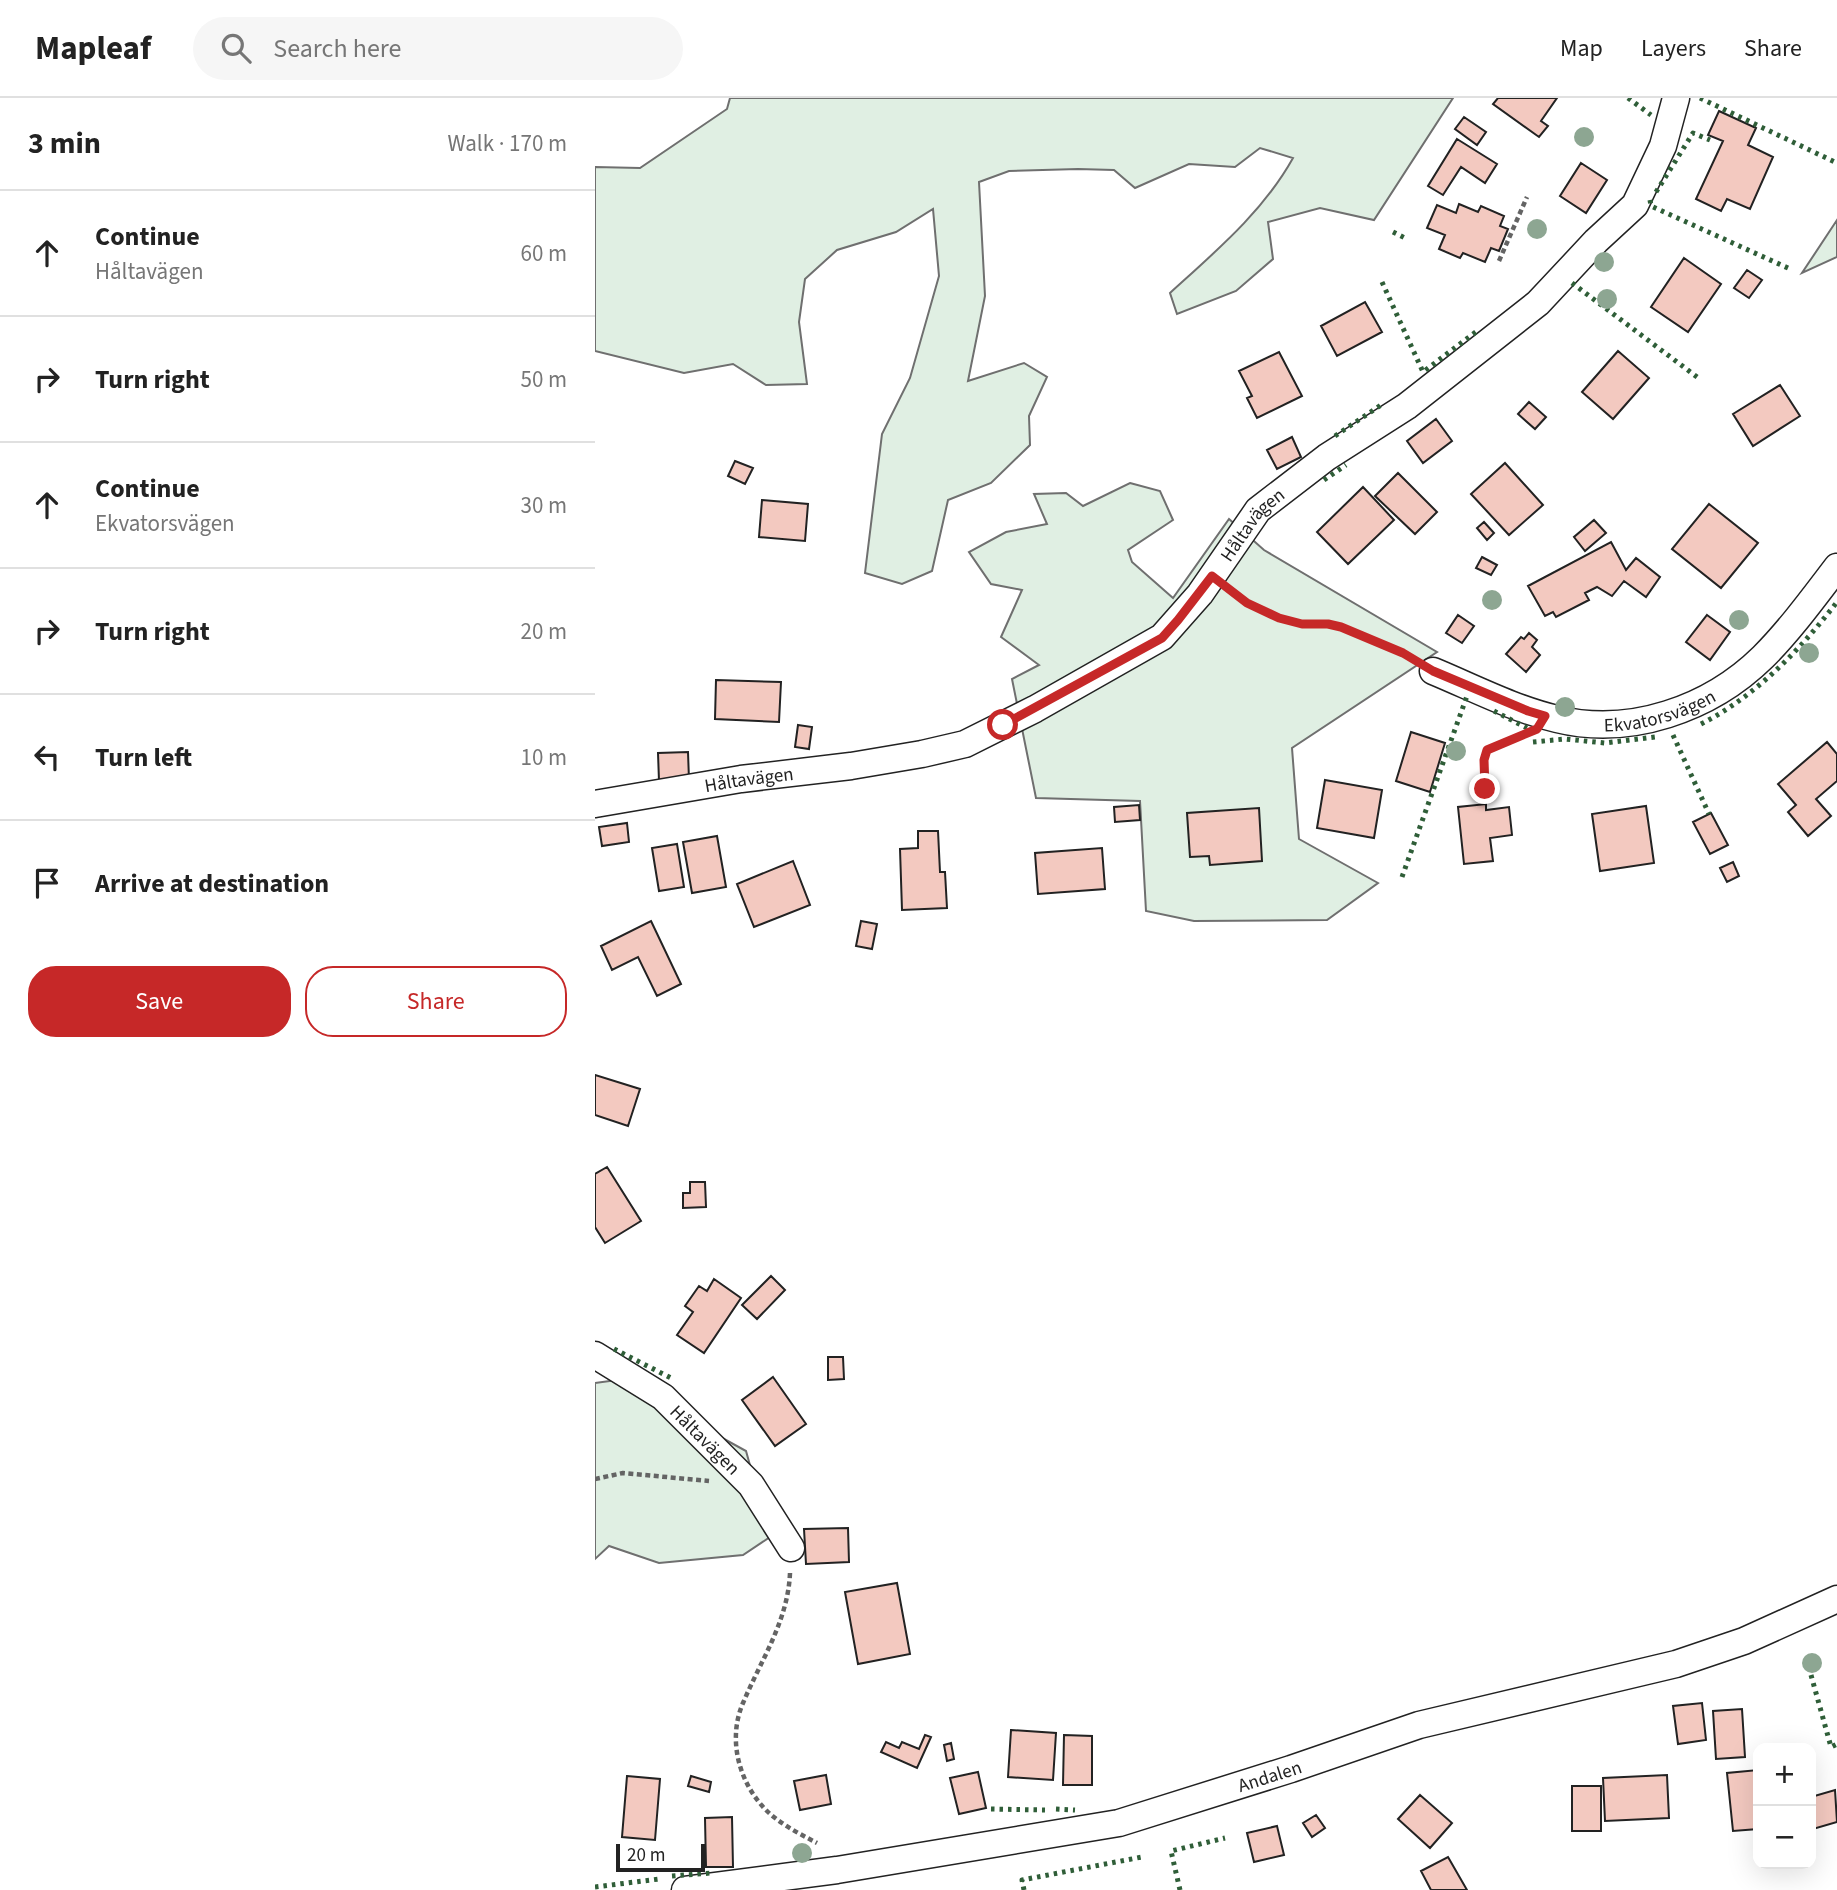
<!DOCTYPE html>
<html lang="en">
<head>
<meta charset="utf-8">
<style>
  body { margin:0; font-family:"Source Sans 3",sans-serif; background:#f6f6f6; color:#222 }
  .controls { position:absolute; right:21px; bottom:21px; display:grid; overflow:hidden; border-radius:14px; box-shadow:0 7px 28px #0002 }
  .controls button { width:63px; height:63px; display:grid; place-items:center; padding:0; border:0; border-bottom:2px solid #e0e0e0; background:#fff; color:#222; font:35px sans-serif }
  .scale { position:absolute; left:21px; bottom:18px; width:89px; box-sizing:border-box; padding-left:7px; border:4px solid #222; border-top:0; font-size:19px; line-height:24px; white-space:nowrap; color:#222; -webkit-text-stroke:5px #fff; paint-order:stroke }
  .stop { position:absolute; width:21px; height:21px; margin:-16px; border:5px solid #c62828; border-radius:50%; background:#fff }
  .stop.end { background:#c62828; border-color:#fff; box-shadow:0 2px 7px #0008 }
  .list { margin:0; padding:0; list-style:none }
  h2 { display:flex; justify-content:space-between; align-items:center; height:91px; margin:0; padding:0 28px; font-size:30px }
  h2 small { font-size:23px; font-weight:400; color:#767676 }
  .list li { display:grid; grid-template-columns:46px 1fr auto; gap:21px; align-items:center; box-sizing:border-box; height:126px; padding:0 28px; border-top:2px solid #e0e0e0 }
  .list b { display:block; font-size:26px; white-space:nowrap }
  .list p { margin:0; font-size:23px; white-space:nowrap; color:#767676 }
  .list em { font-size:23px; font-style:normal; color:#767676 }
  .actions { display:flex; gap:14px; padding:21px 28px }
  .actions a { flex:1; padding:16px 0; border:2px solid #c62828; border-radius:28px; text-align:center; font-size:24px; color:#c62828 }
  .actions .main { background:#c62828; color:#fff }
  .icon { flex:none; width:38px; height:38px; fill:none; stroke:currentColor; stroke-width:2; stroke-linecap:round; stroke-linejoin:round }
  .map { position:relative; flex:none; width:1242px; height:1792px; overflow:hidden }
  header { display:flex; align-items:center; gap:42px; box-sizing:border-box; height:98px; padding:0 35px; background:#fff; border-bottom:2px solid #e0e0e0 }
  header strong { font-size:33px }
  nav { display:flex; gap:38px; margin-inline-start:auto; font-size:24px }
  .search { width:490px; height:63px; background:#f6f6f6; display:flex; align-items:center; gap:18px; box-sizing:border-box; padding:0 24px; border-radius:38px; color:#767676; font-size:26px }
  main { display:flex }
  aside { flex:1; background:#fff }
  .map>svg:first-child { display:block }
</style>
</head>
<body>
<header>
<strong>Mapleaf</strong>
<div class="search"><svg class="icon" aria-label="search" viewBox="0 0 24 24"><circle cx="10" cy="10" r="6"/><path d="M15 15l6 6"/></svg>Search here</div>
<nav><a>Map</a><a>Layers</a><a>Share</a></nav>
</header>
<main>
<aside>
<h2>3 min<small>Walk · 170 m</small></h2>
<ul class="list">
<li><svg class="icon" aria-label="ahead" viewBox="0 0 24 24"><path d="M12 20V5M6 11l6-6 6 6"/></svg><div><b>Continue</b><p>Håltavägen</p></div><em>60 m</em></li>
<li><svg class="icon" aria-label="right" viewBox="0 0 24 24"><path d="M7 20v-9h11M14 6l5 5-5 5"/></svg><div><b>Turn right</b></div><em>50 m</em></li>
<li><svg class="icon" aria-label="ahead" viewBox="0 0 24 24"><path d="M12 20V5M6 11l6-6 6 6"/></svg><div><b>Continue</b><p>Ekvatorsvägen</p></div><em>30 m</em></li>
<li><svg class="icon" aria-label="right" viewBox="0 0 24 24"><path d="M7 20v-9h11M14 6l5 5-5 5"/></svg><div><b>Turn right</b></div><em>20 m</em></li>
<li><svg class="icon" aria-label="left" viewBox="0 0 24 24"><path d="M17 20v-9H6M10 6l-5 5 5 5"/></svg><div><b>Turn left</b></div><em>10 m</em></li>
<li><svg class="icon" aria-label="arrive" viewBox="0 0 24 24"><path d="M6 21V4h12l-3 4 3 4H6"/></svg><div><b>Arrive at destination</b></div></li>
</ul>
<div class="actions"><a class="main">Save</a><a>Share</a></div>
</aside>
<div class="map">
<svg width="1242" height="1792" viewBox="0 0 1242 1792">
  <rect width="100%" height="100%" fill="#fff"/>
  <!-- green -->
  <path fill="#e0efe3" stroke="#6f6f6f" stroke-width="2" d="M135,0H858L779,122L725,110L673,124L678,161L641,193L582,216L575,195C620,154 668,114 698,60L665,50L640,69L594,66L540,90L519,72L483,71L414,73L384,84L390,198L373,283L429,265L452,279L434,318L435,347L396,385L353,402L337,473L307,486L270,475L287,336L315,280L344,178L338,111L301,134L242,152L210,181L204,224L212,286L171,287L138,266L89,275L0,253V69L45,70L132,11Z
    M1242,122V159L1207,175Z
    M535,385L565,393L578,422L533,452L537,464L578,500L634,421L669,452L842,554L697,650L704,741L783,785L732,822L599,823L551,813L545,703L441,700L417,581L444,567L406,539L427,492L396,486L374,454L411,434L452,426L439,396L471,395L488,408Z
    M22,1282L151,1353L175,1439L148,1457L64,1465L14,1448L0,1461V1285Z"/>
  <!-- building -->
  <path fill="#f3c9c0" stroke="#222" stroke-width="2" d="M903,0H962L946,23L953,28L944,39L898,6Z
    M1124,13L1161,30L1153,47L1178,59L1155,111L1132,101L1126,113L1101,101L1128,43L1113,37Z
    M869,19L891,34L882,47L860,31Z
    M862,41L902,66L890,85L866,69L848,97L833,88Z
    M986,65L1012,82L991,115L965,98Z
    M864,106L883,114L886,108L909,118L905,128L913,131L904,153L896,150L890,164L868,155L865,160L844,151L850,137L832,130L842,107L861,115Z
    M1089,160L1126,186L1093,234L1056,209Z
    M1152,172L1167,182L1154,200L1139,190Z
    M770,204L787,234L742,258L726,228Z
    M1023,253L1054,280L1018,321L987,294Z
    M684,254L707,298L662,320L652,300L657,298L644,273Z
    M1185,287L1205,318L1158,348L1138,316Z
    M934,304L951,319L940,331L923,316Z
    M841,321L857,343L828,365L812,343Z
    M697,339L706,359L682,371L672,352Z
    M140,363L158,370L150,386L133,378Z
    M910,365L948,407L914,437L876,396Z
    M803,375L842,414L820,436L780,398Z
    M768,389L799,422L753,466L722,434Z
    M167,402L213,406L210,443L164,439Z
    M1114,406L1163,445L1126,490L1077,451Z
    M999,422L1011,435L990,453L979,439Z
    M889,424L899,435L892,442L882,430Z
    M1016,444L1031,472L1041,460L1065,479L1051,499L1029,483L1017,498L1002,489L990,495L994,502L961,519L958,514L950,518L933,488Z
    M887,459L902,467L896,477L881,470Z
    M863,517L879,528L867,545L851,535Z
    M1112,517L1135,534L1115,562L1091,544Z
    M934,535L942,542L937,549L945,557L931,574L911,556L926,539L929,541Z
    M121,582L186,584L184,624L120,621Z
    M203,627L217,629L214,651L200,649Z
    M816,634L850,645L835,694L801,683Z
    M1232,644L1242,656V683L1221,701L1236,718L1213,738L1193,714L1201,707L1183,686Z
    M93,654L94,682L64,683L63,655Z
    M730,682L787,692L779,740L722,730Z
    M891,706V712L914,709L917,737L895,740L898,763L869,766L863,709Z
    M544,707L545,722L520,724L519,709Z
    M1051,708L1059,765L1005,773L997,716Z
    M664,710L667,763L615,767L614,758L595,759L592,715Z
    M1116,715L1133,747L1115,756L1098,724Z
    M32,725L34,744L7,748L4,729Z
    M323,733H343L345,774H350L352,810L307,812L305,751L323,750Z
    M122,738L131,789L97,795L88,744Z
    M82,746L89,789L64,793L57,750Z
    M507,750L510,791L443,796L440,755Z
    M198,763L215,807L159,829L142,786Z
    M1138,764L1144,778L1132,784L1125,770Z
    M56,823L86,886L62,898L43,859L17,872L6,848Z
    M266,823L282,826L277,851L261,848Z
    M0,977L45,991L33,1028L0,1017Z
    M12,1069L46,1123L10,1145L0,1129V1076Z
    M95,1084H110L111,1109L88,1110V1095H95Z
    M176,1178L190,1192L162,1221L147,1207Z
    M119,1181L146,1200L109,1255L82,1237L98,1214L90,1208L104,1188L112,1193Z
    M233,1259H248L249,1281L233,1282Z
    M178,1279L211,1326L180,1348L147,1302Z
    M253,1430L254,1464L211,1466L209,1431Z
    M302,1485L315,1556L263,1566L250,1494Z
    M1107,1605L1111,1642L1083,1646L1078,1608Z
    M1147,1611L1150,1659L1121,1661L1118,1613Z
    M416,1632L461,1635L458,1682L413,1679Z
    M330,1637L336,1639L322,1670L286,1654L291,1644L304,1650L307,1644L324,1651Z
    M469,1637L497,1638V1687H468Z
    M356,1645L359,1661L352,1663L349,1647Z
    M1163,1672V1731L1138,1733L1132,1675Z
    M383,1674L391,1710L364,1716L355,1680Z
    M231,1677L236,1706L205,1712L199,1683Z
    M1072,1677L1074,1720L1010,1723L1008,1680Z
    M32,1678L65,1681L60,1742L27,1739Z
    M96,1678L116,1684L114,1694L93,1688Z
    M977,1688H1006V1733H977Z
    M1240,1692L1242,1724L1218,1731L1216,1699Z
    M825,1697L857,1725L835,1750L803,1721Z
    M721,1717L730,1730L717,1739L708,1725Z
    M137,1719L138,1769H111L110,1720Z
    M682,1728L689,1757L659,1764L652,1735Z
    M853,1759L872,1792H836L826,1773Z"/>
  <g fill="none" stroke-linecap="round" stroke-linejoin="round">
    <defs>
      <g id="street">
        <path id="s1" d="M838,573C879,590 919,611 962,621C1035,639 1115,611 1168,559C1195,532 1219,499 1242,469"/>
        <path id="s2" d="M0,706L146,681L256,668L327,656L370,646L440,611L567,539L605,496L663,412L732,359L812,308L943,205L1001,143L1040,107L1068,48L1081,0"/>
        <path id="s3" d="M0,1257L68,1299L156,1387L196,1450"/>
        <path id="s4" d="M90,1792L242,1772L524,1725L696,1671L824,1627L1081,1566L1149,1543L1242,1501"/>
      </g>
    </defs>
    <!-- street casing -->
    <use href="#street" stroke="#222" stroke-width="29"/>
    <!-- path -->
    <path stroke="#646464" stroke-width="4.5" stroke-dasharray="5 3.5" stroke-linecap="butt" d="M904,163L932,99
      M637,494L652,505L684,520L707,526H732L745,529L817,560
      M892,701C889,684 885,667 892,651L923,639
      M0,1381L28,1375L114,1383
      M195,1475C193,1523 166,1562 148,1605C132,1642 144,1686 173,1714C187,1727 205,1736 222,1745"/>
    <!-- street -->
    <use href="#street" stroke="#fff" stroke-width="26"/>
    <!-- hedge -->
    <path stroke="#2f5e38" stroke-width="5" stroke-dasharray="3.5 5" stroke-linecap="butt" d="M1033,0L1056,17
      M1105,0L1242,65
      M1061,94L1098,35L1115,42
      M1055,102L1056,108L1195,171
      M798,134L812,141
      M787,184L828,274L882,233
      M977,185L1106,282
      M740,338L789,305
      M729,382L751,367
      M899,613L932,630
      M1106,626C1161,598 1205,552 1242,504
      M1078,637L1114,716
      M938,644L970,641L1010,645L1060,639
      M807,779L872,598
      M19,1251L78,1281
      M1216,1577L1236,1649L1242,1646
      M396,1711L450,1712
      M461,1711L480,1712
      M77,1778L116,1775
      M0,1789L64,1781
      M429,1792L427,1782L547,1759
      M585,1792L576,1753L630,1740"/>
  </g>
  <!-- trees -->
  <g fill="#8da692">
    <circle cx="989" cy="39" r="10"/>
    <circle cx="942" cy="131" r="10"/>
    <circle cx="1009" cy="164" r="10"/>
    <circle cx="1012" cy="201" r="10"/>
    <circle cx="897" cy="502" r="10"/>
    <circle cx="1144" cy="522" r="10"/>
    <circle cx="1214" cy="555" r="10"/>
    <circle cx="970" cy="609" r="10"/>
    <circle cx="861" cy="653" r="10"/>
    <circle cx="1217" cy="1565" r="10"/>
    <circle cx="207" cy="1755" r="10"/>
  </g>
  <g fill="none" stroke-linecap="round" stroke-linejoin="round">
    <!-- route -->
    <path stroke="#c62828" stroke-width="9" d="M408,627L567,540L583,522L617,478L652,505L684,520L707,526H733L746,529L808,555L838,573L933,613L950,618L942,631L892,652L889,662L890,691"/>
  </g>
  <g text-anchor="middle" stroke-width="5" stroke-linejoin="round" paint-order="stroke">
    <!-- street labels -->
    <g font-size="19" fill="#222" stroke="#fff">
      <text dy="7" stroke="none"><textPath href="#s2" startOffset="744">Håltavägen</textPath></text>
      <text dy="7" stroke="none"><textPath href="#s1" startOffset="238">Ekvatorsvägen</textPath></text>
      <text dy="7" stroke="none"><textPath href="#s2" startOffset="156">Håltavägen</textPath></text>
      <text dy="7" stroke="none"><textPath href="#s3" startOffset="140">Håltavägen</textPath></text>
      <text dy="7" stroke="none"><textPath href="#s4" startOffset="597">Andalen</textPath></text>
    </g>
  </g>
</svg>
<div class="controls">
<button>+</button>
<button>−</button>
</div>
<div class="scale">20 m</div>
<div class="stop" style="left:408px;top:627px"></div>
<div class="stop end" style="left:890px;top:691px"></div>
</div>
</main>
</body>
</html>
